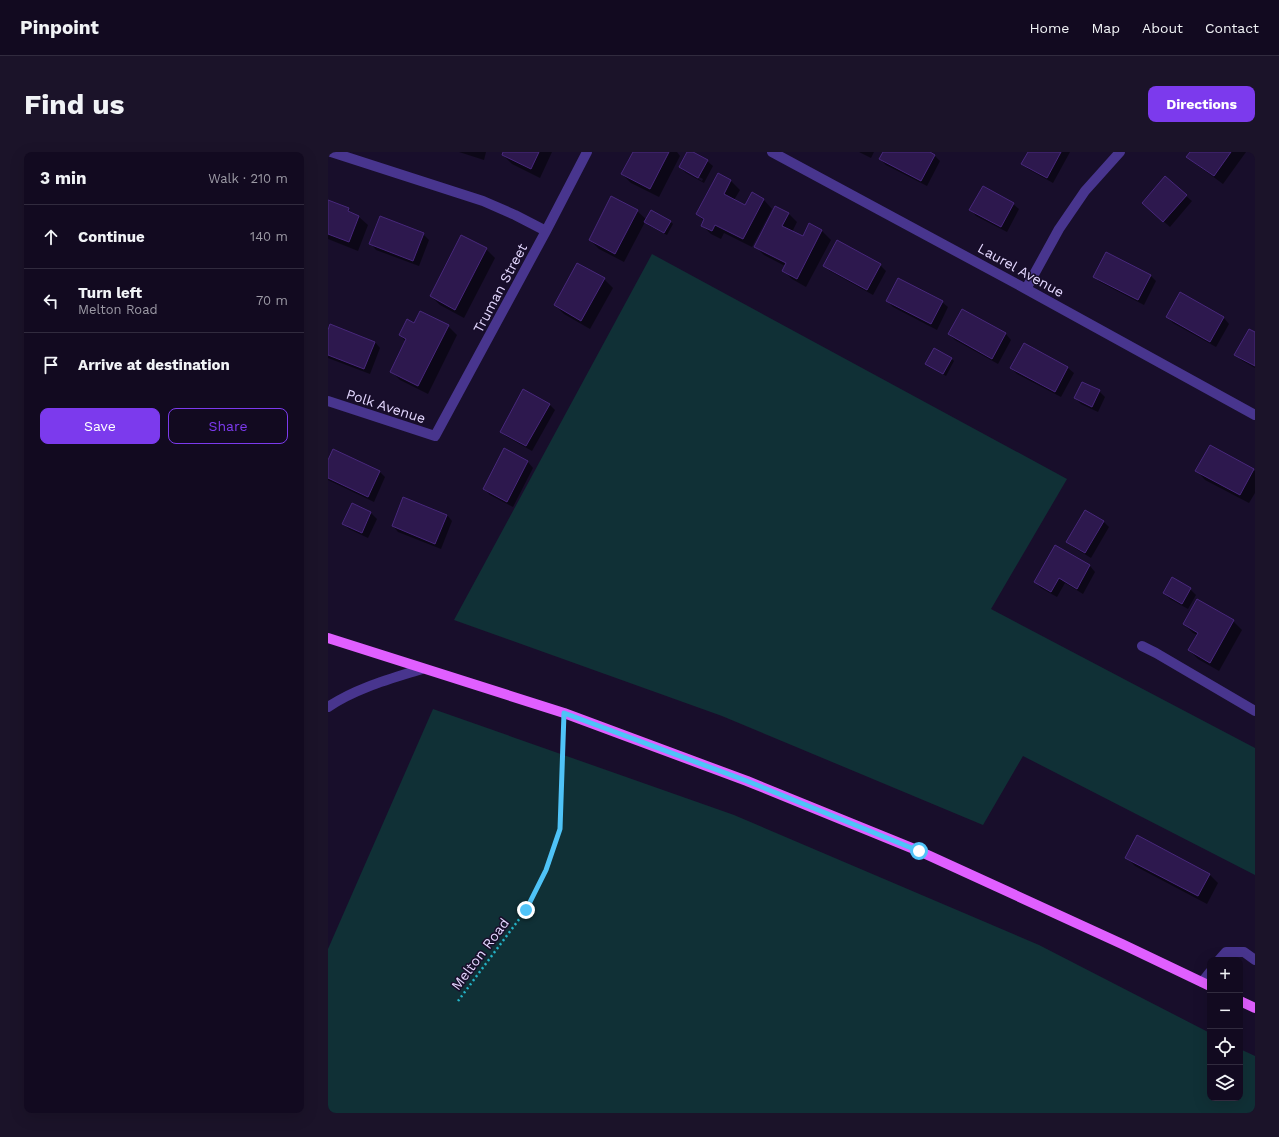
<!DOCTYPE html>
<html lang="en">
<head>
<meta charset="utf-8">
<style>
  body { margin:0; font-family:"Work Sans",sans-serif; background:#1b1329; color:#f1f3f6 }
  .controls { position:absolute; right:12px; bottom:12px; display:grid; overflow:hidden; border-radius:8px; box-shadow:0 4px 16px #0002 }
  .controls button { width:36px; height:36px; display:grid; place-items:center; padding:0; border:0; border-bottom:1px solid #312b3e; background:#120a20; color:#f1f3f6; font:20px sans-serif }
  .stop { position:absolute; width:12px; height:12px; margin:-9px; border:3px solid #4fc3f7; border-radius:50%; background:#fff }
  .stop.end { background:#4fc3f7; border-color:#fff; box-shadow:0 1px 4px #0008 }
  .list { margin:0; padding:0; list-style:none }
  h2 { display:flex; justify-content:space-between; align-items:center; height:52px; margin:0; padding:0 16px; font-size:17px }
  h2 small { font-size:13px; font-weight:400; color:#9c9aa5 }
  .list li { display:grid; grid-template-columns:26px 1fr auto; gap:12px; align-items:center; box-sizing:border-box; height:64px; padding:0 16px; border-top:1px solid #312b3e }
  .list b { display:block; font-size:15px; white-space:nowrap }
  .list p { margin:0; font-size:13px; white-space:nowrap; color:#9c9aa5 }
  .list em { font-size:13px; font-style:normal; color:#9c9aa5 }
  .actions { display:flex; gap:8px; padding:12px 16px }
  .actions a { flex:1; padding:9px 0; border:1px solid #7c3aed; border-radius:8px; text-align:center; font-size:14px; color:#7c3aed }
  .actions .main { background:#7c3aed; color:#fff }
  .icon { flex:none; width:22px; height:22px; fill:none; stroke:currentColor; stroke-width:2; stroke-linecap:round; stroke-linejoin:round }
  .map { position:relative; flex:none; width:927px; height:961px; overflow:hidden; border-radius:8px }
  header { display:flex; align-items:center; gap:24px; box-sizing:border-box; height:56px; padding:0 20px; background:#120a20; border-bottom:1px solid #312b3e }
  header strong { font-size:19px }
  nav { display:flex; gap:22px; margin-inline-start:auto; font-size:14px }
  .intro { display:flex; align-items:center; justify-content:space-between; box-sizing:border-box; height:96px; padding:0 24px }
  h1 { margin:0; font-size:28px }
  .button { padding:10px 18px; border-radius:8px; background:#7c3aed; color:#fff; font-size:14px; font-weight:700 }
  main { display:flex; gap:24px; padding:0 24px }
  aside { flex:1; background:#120a20; border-radius:8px; box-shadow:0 4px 16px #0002 }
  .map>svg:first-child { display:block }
</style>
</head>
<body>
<header>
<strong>Pinpoint</strong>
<nav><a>Home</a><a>Map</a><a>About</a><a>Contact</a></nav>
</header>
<div class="intro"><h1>Find us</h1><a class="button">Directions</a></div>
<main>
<aside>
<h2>3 min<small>Walk · 210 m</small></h2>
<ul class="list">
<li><svg class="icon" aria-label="ahead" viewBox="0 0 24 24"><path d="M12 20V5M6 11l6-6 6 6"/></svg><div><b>Continue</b></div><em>140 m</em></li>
<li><svg class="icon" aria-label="left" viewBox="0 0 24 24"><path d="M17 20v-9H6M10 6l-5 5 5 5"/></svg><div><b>Turn left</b><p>Melton Road</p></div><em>70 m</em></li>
<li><svg class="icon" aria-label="arrive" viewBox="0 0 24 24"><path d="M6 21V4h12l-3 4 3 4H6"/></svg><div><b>Arrive at destination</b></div></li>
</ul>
<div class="actions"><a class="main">Save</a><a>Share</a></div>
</aside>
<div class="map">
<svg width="927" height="961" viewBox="0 0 927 961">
  <rect width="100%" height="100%" fill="#180e2b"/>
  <!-- green -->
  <path fill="#103036" d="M324,102L739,327L663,457L927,596V723L695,604L655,673L394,564L126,468Z
    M105,557L406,663L711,793L882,881V946H912V897L927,904V961H0V797Z"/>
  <!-- shadow -->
  <path fill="#0007" fill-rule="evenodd" d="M131,0H158L156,8Z
    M176,0H224L212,26L184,12L175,3Z
    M306,0H349L352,4L331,45L303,31L294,22Z
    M360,0H363L379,9L385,14L376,31L358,21L352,15ZM358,18L375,27L374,29L358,20Z
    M531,0H546L543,6Z
    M556,0H600L606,3L612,9L599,34L558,13L552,7Z
    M701,0H742L725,31L700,17L695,11Z
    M863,0H918L895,32L869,13L860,5Z
    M390,23L403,29L412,38L406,48L417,54L436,48L444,57L424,95L396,81L393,87L383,82L374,73L376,69L369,62Z
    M858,44L864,49L842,75L815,51Z
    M0,49L20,57L26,63L31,65L40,73L30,99L0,87Z
    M685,52L691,57L679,80L648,64L643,58Z
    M309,59L319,68L342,69L345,72L339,83L320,73L317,70L296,110L271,97L262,88Z
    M460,61L469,70L464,80L475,86L482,73L494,79L503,88L478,135L464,127L455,118L457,114L436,103L427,94Z
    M95,82L101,88L91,114L48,98L43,92Z
    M158,97L167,106L136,166L112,153L103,144Z
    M496,113H552L558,119L545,143L502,119Z
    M823,124L828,129L816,153L772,130L766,125Z
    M276,127L285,136L262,177L236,162L227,153Z
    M852,141L896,166L901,172L888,195L845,171L839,165Z
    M559,149L614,150L620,155L609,178L565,155Z
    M634,158L678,182L683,188L670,212L627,188L621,182Z
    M87,172L120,174L129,183L100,242L72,228L63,219L78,190L72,183Z
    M0,181L47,190L52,196L42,222L0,206Z
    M927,182V216L913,208L908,202Z
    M623,206L626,209L618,224L599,212Z
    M683,216H740L746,221L733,245L689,222Z
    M771,239L777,245L770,260L753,252L747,246Z
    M221,252L227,258L204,299L179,285L173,280Z
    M882,294L927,319V341L921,351L877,328L869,319Z
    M6,298L52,320L57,325L46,350L0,328V310Z
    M176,298L200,310L205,316L185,355L162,343L156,337Z
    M24,353L43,361L49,367L40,386L21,377L16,372Z
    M119,363L124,369L113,397L70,380L65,374Z
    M775,369L781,375L763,406L745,395L740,390Z
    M728,394L762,414L767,420L755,442L737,431L729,445L713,436L707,430Z
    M862,437L868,443L860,457L842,447L836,441Z
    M905,469L914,478L891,519L870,507L861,498L869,483L865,481L856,472Z
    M799,706L881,722L890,731L879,752L807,714Z"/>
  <!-- building -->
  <path fill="#2d184e" stroke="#48287c" d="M175,0H211L203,17L174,3Z
    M305,0H341L322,37L293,22Z
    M359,0H365L380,8L370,26L351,15Z
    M555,0H602L607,3L593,29L551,7Z
    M700,0H733L719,26L693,12Z
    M862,0H903L886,24L858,5Z
    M390,21L403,28L396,42L417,53L424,40L436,47L415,87L387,73L384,79L373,74L376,67L368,62Z
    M837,24L859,43L835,70L814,51Z
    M655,34L686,51L673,75L641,58Z
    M283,44L310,58L287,102L261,88Z
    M0,48L21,56L20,59L31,64L21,90L0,82Z
    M447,54L461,61L454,74L475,84L481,71L494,78L469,127L454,119L458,111L426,95Z
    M323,58L343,69L336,81L316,70Z
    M52,64L96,81L85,109L41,92Z
    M133,83L159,96L127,158L102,144Z
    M509,88L553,112L539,138L495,114Z
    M778,100L823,123L810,148L765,125Z
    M249,111L277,126L253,169L226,153Z
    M570,126L615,149L603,172L558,149Z
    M852,140L896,165L882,190L838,165Z
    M634,157L678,181L664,207L620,182Z
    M92,159L121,173L90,234L62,220L78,187L71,183L79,167L86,171Z
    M2,172L47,190L36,217L0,203V178Z
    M921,177L927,180V214L906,203Z
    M696,191L740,215L727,240L682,216Z
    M606,196L624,206L615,222L597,212Z
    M754,230L772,238L764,255L746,246Z
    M195,237L222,252L198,294L172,280Z
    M882,293L926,317L912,343L867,319Z
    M176,296L200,309L179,350L155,337Z
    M5,297L52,319L40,345L0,326V308Z
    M75,345L119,363L107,392L64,374Z
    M24,351L43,360L34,381L14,372Z
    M757,358L776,369L757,401L738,390Z
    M727,393L762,413L749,437L731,426L723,440L706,430Z
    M844,425L863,436L854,452L835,441Z
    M869,447L906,468L882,511L860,498L870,481L855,472Z
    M809,683L882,722L870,744L797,706Z"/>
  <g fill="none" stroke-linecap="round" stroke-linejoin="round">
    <!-- path -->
    <path stroke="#24b3c7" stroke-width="2.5" stroke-dasharray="2 3" stroke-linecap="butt" d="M130,849L198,758L219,718L232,677L236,576"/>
    <!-- minor -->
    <path stroke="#48358e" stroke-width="10" d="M3,0L155,49L187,63L218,79
      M444,0L698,137L927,263
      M698,137L731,77L757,39L792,0
      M0,249L107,284L218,79L259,0
      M814,494L828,501L927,559
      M0,555C28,536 62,527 94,517
      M891,808L898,800H916L927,808
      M874,830L882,820"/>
    <!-- major -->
    <path stroke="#e05fff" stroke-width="10" d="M0,486L236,561L419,629L591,699L794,792L882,834
      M912,849L927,856"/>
  </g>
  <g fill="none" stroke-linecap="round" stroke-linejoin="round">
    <!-- route -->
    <path stroke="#4fc3f7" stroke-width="5" d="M198,758L218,718L232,677L236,561L419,629L591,699"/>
  </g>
  <g text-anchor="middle" stroke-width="3" stroke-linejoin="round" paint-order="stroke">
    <!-- street labels -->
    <g font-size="14" fill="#e4d8ff" stroke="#180e2b">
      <text transform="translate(693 118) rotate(29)" y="5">Laurel Avenue</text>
      <text transform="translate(172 136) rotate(-62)" y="5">Truman Street</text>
      <text transform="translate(58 254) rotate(18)" y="5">Polk Avenue</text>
      <text transform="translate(152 802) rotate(-53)" y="5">Melton Road</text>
    </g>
  </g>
</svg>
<div class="controls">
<button>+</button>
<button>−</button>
<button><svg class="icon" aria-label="locate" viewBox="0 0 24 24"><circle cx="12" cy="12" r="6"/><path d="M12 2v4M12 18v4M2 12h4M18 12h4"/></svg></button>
<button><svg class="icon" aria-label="layers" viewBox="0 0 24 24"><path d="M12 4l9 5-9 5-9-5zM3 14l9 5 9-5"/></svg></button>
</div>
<div class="stop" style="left:591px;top:699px"></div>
<div class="stop end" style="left:198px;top:758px"></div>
</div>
</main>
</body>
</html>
